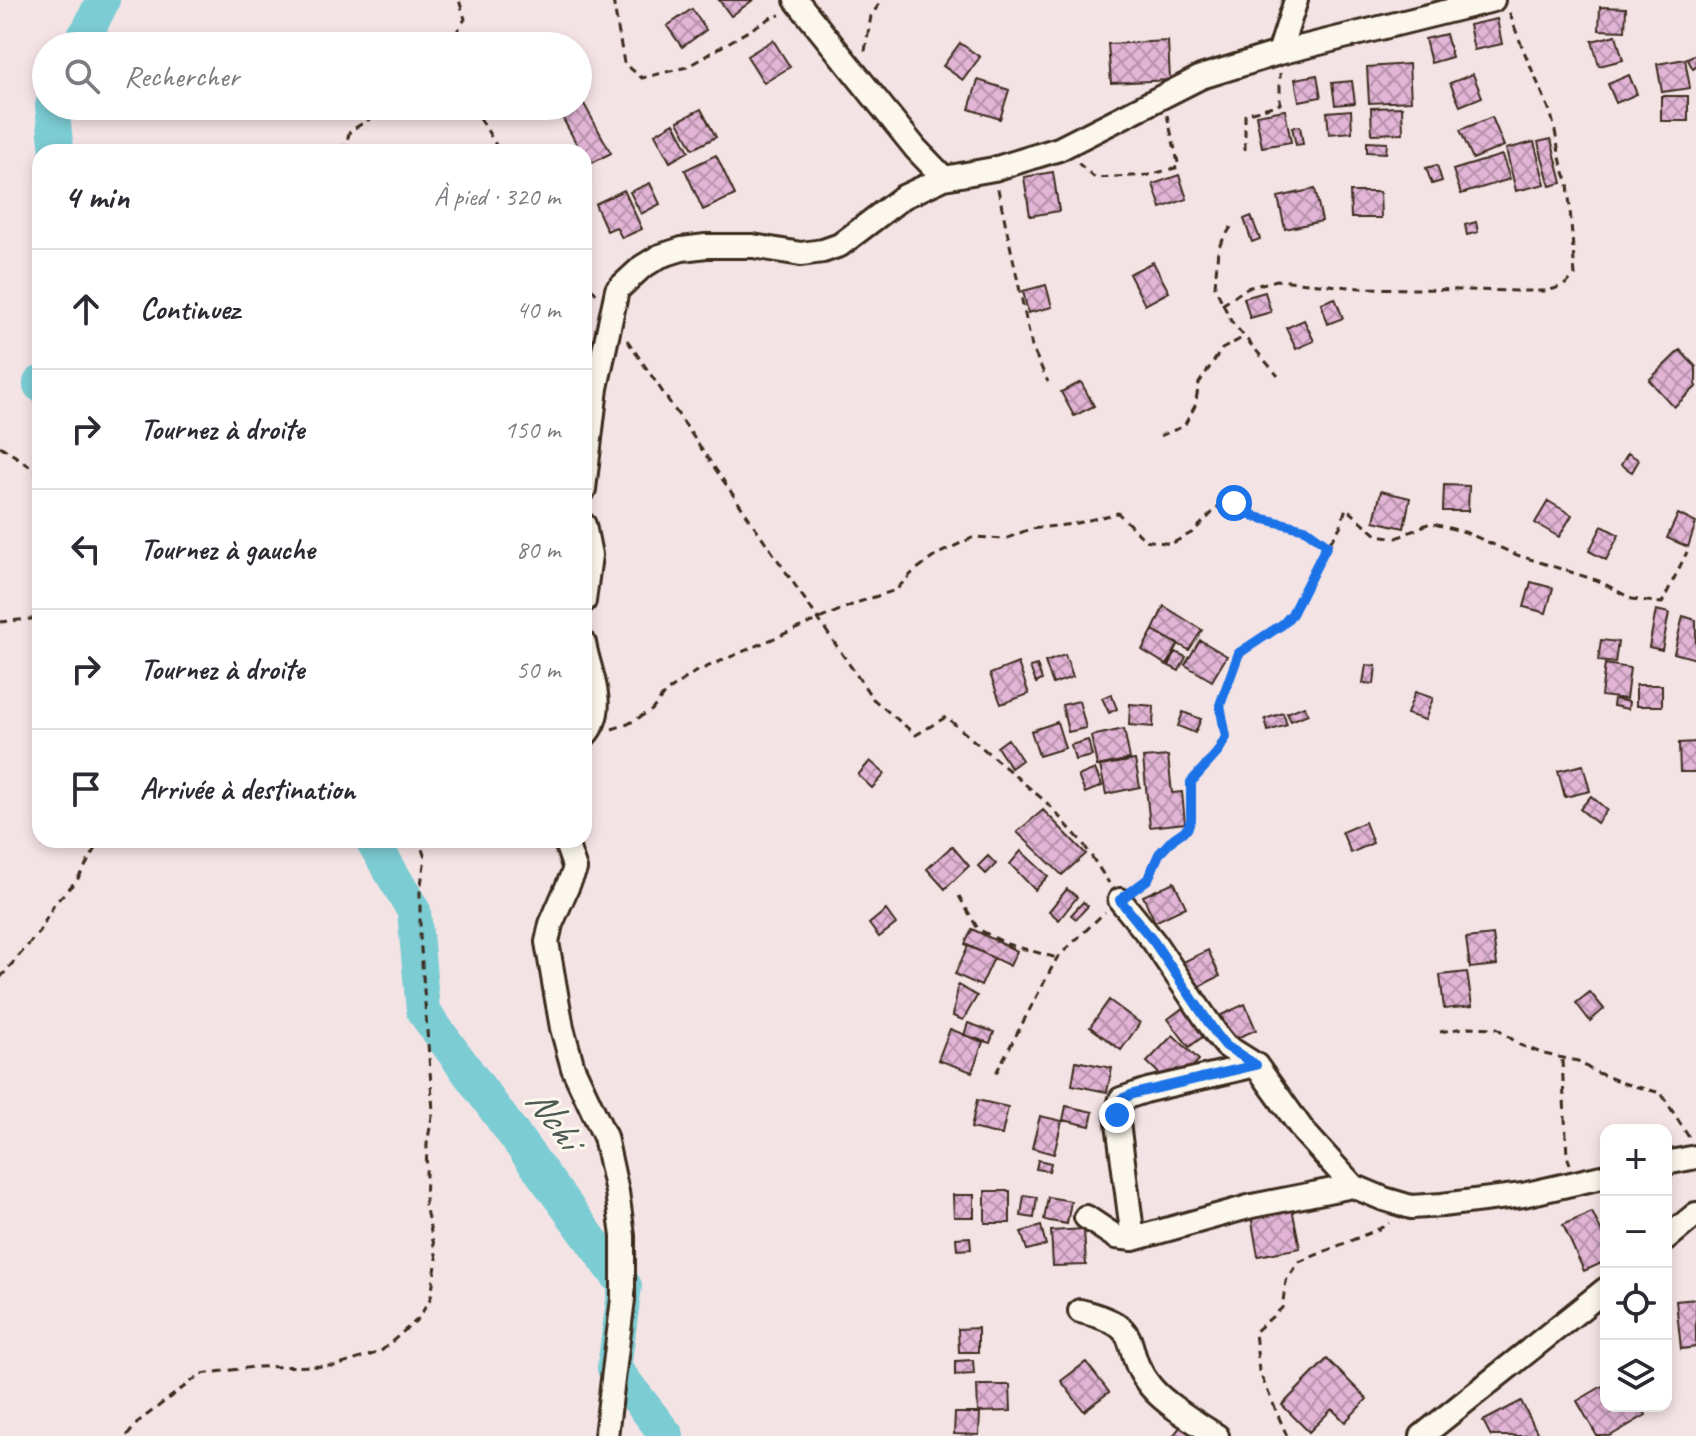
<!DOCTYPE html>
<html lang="fr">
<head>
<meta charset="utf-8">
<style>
  body { margin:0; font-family:Caveat,sans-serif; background:#f2f2f3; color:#2b2b33 }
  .controls { position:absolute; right:24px; bottom:24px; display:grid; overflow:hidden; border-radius:16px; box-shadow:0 4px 12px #0003 }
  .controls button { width:72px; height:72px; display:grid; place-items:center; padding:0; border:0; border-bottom:2px solid #e1e1e2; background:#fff; color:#2b2b33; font:40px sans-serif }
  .stop { position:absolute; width:24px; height:24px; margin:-18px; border:6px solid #1a73e8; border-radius:50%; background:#fff }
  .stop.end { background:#1a73e8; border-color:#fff; box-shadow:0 2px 8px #0008 }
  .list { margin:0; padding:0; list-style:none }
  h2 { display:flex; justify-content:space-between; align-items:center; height:104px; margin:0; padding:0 32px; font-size:34px }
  h2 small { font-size:26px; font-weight:400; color:#7c7c81 }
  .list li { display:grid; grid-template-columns:52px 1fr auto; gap:24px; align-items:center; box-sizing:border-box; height:120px; padding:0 32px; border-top:2px solid #e1e1e2 }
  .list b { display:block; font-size:30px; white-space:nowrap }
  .list em { font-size:26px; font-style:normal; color:#7c7c81 }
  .icon { flex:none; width:44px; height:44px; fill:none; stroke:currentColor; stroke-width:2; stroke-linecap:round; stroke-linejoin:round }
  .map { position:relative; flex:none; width:1696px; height:1436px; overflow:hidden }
  .search { position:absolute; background:#fff; box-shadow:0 4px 12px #0003; left:32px; top:32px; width:560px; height:88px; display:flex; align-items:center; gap:20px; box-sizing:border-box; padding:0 28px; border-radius:44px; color:#7c7c81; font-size:30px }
  .panel { position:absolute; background:#fff; box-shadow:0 4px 12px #0003; left:32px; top:144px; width:560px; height:704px; border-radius:24px }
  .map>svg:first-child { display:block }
</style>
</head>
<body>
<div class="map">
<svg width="1696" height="1436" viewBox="0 0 1696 1436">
  <defs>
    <pattern id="building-cross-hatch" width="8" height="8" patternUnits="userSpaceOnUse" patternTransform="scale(2)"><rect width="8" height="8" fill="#e2b4d6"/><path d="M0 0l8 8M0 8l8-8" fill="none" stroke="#b893ad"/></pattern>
  </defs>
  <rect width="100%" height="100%" fill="#f4e3e5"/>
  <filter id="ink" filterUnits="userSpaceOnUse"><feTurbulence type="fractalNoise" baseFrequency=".0125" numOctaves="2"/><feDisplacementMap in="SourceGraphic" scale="16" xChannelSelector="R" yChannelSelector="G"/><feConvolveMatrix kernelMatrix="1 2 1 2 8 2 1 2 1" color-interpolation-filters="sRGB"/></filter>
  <g filter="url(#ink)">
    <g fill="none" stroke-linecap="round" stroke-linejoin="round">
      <!-- river -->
      <path stroke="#7bccd3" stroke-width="34" d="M77,46L89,29L103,0
        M52,106L57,152
        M40,383V385
        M372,840L414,911L423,1011L625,1286L614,1368L667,1436"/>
    </g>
    <!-- building -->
    <path fill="url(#building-cross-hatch)" stroke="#3b2a1e" stroke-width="2" d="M719,0H753L731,16Z
      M1600,7L1626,8L1625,31L1599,30Z
      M692,9L706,30L682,47L667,26Z
      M1497,19L1502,44L1474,50L1469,25Z
      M1446,34L1452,57L1431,63L1425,39Z
      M1616,35L1623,60L1599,66L1592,41Z
      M773,40L790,67L764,83L747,56Z
      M1168,41L1170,80L1111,83L1108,44Z
      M960,43L980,57L963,80L943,66Z
      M1696,54V67L1693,69L1687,58Z
      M1685,59L1690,88L1662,92L1657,64Z
      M1409,64L1411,101L1369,103L1367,67Z
      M1473,74L1482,97L1460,106L1450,83Z
      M1317,75L1321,97L1299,101L1295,79Z
      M1629,75L1637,94L1616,103L1608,84Z
      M978,80L1009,90L1000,119L969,109Z
      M1352,81L1355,103L1335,105L1332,83Z
      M578,93L611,153L588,165L584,152H581L556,106H578Z
      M1661,96H1688V121H1661Z
      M1402,107L1403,133L1372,134L1371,108Z
      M701,109L716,137L693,149L678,121Z
      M1285,110L1291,142L1262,147L1256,115Z
      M1351,110L1352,132L1329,134L1327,112Z
      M1492,117L1504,146L1473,159L1460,130Z
      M674,123L689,151L670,162L655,134Z
      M1300,126L1303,144L1296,145L1292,127Z
      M1551,139L1562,183L1550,186L1538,142Z
      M1367,142L1387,143L1386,153L1367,152Z
      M1534,142L1545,184L1516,191L1506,149Z
      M716,155L735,195L703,210L685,170Z
      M1502,155L1510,179L1461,194L1453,170Z
      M1437,165L1442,181L1432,184L1426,168Z
      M1053,172L1059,211L1030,216L1024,177Z
      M1179,175L1187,199L1161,208L1153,184Z
      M650,183L660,204L641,214L630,192Z
      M1315,189L1322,221L1285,229L1278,197Z
      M624,190L642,229L622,238L616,227L607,231L595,204Z
      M1350,192H1380L1381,218H1351Z
      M1251,216L1260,239L1252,242L1244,219Z
      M1476,222L1478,232L1467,235L1465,225Z
      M1153,262L1169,292L1145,305L1129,274Z
      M1046,285L1052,307L1028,313L1023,291Z
      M1265,292L1271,312L1250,318L1244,298Z
      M1335,298L1343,318L1328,324L1321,303Z
      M1304,320L1314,341L1296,349L1286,328Z
      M1680,350L1696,367V387L1674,407L1649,380Z
      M1081,382L1094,406L1074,416L1061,392Z
      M1628,453L1639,460L1632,472L1621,465Z
      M1444,485L1469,486L1468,511H1443Z
      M1381,491L1410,498L1404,528L1374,521Z
      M1548,501L1572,515L1559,537L1535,523Z
      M1678,514L1696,523L1688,547L1667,538Z
      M1602,526L1619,535L1606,560L1589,551Z
      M1531,582L1553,588L1546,613L1524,607Z
      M1164,606L1202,630L1189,650L1153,630Z
      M1656,610L1669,613L1662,650L1649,647Z
      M1683,616L1696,620V659L1674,653Z
      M1153,630L1178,645L1167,665L1142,650Z
      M1200,640L1227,656L1212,681L1185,665Z
      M1601,640L1618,642L1615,663L1598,661Z
      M1175,652L1186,657L1179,671L1169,666Z
      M1065,655L1073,677L1053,684L1045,662Z
      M1018,663L1029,694L1001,704L990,674Z
      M1605,664L1630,668L1626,699L1601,696Z
      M1037,665L1042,680L1036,683L1030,667Z
      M1366,665L1376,666L1374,684L1363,683Z
      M1636,685H1662V706H1636Z
      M1415,692L1433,698L1425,720L1407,714Z
      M1111,694L1117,709L1109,713L1102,698Z
      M1614,699L1629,702L1628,709L1613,706Z
      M1079,701L1086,728L1068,732L1062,705Z
      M1130,704L1154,706L1153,727L1129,725Z
      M1304,706L1308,714L1291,721L1287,713Z
      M1183,712L1201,719L1195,733L1178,726Z
      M1283,713L1287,725L1268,731L1265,719Z
      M1057,722L1065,748L1039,756L1031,731Z
      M1124,729L1130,759L1097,766L1091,736Z
      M1008,739L1022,760L1011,768L997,747Z
      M1088,740L1092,756L1075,760L1071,745Z
      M1696,742V772H1680L1679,743Z
      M1168,756L1172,793L1182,792L1185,823L1150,827L1143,758Z
      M1135,760L1140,787L1106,794L1100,766Z
      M870,761L885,774L872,788L858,775Z
      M1583,765L1590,791L1565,797L1558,771Z
      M1095,769L1102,786L1085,793L1078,776Z
      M1591,796L1607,810L1597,823L1580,809Z
      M1043,810L1086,854L1062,875L1017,832Z
      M1365,822L1373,843L1351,853L1342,832Z
      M952,846L969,866L945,889L927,869Z
      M1021,851L1048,876L1035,890L1010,864Z
      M988,856L996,864L986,874L978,866Z
      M1174,882L1186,907L1155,922L1143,896Z
      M1067,889L1077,897L1059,920L1049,911Z
      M1083,902L1088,906L1076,919L1071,915Z
      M886,910L896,924L879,937L869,924Z
      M972,929L1017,951L1010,966L965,944Z
      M1493,935L1497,965L1470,968L1466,938Z
      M968,946L994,958L981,986L955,974Z
      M1208,950L1220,976L1192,990L1179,964Z
      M1467,972L1472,1006L1444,1009L1440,975Z
      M958,985L977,996L963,1020L953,1016Z
      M1590,992L1604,1009L1590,1021L1576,1003Z
      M1109,1000L1140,1023L1121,1050L1090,1027Z
      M1188,1004L1209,1032L1189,1047L1168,1019Z
      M1245,1004L1256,1030L1232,1040L1221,1015Z
      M968,1023L994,1032L990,1043L964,1035Z
      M950,1029L983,1042L972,1072L938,1060Z
      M1173,1035L1199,1060L1184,1076L1177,1069L1166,1080L1147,1062Z
      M1076,1061L1112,1068L1107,1092L1072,1085Z
      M977,1100L1008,1107L1002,1135L971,1128Z
      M1066,1106L1093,1112L1090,1126L1063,1120Z
      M1040,1116L1062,1121L1054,1154L1032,1148Z
      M1038,1160L1051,1163L1049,1171L1036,1169Z
      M985,1191H1010V1223H985Z
      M953,1195H974V1217H954Z
      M1024,1195L1037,1197L1034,1218L1021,1216Z
      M1048,1197L1071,1201L1067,1224L1044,1220Z
      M1292,1208L1300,1248L1258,1256L1251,1216Z
      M1592,1212L1606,1241V1261L1584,1271L1563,1225Z
      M1041,1226L1046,1245L1027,1250L1021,1232Z
      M1084,1229L1086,1265L1053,1266L1051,1231Z
      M970,1237L971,1249L957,1250L956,1238Z
      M1696,1299V1347L1681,1349L1676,1301Z
      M978,1328V1352H959L958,1329Z
      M1327,1359L1367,1399L1345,1422L1332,1409L1309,1432L1282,1405Z
      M973,1360L974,1374L955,1375V1361Z
      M1086,1362L1109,1392L1084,1411L1061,1381Z
      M1606,1384V1406H1641L1646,1415L1610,1436H1597L1577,1401Z
      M977,1385H1010L1011,1411L978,1412Z
      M1521,1401L1539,1436H1491L1483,1421Z
      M955,1413H980L979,1435L954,1434Z
      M1184,1422L1201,1436H1173Z"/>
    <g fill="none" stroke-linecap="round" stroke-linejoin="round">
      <defs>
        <path id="minor" d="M796,0L916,149L944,178
          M1279,53L1296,0
          M584,489L596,388L617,290L642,267L660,256L682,249L706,246H753L801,254L823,251L840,245L903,197L944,178L994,169L1059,149L1201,77L1279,53L1493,0
          M584,525L590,555L584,601
          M584,643C589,674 610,709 584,736
          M565,840L575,869L551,924L547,942L562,1028L573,1068L605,1137L617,1192L623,1236V1299L606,1436
          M1120,900L1154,942L1217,1035L1226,1046L1256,1065L1304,1132L1353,1186L1384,1199L1411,1207L1442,1205L1523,1195L1606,1176
          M1666,1163L1696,1157
          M1086,1217L1116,1237L1133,1239L1252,1206L1353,1186
          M1133,1239L1117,1115L1121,1099L1148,1090L1256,1065
          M1666,1239L1696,1214
          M1080,1311C1151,1328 1117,1346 1151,1387C1166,1405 1197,1423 1217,1436
          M1422,1436L1606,1289"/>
      </defs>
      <!-- minor casing -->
      <use href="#minor" stroke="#3b2a1e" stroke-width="28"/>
      <!-- path -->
      <path stroke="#3b2a1e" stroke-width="3" stroke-dasharray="8 6" stroke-linecap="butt" d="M613,0L624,63L642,78L687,67L772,17L780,15
        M448,46L465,19L459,0
        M865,51L871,16L882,0
        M473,106L500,152
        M1245,150V114L1280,104V73
        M343,152L350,131L391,106
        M1078,163L1095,178L1149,175L1179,167L1167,115
        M998,189L1032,347L1048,382
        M1231,227L1218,248L1215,287L1231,321L1278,376
        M584,277L596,294
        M1222,305L1247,288L1277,280L1360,288L1520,291H1547L1563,286L1575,276L1568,182C1557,159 1558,133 1549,109C1535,76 1520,45 1509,11
        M627,340L873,699L916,735L946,717L1046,802L1082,842L1109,883
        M1160,436L1184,426L1195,406L1199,383L1222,349L1242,338
        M0,446L40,473
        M0,622L40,618
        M612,729L628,724L652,710L665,693L695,672L859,602L896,590L914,571L938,554L974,537L1005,539L1030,529L1073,524L1118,513L1145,540L1171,544L1193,532L1220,505L1234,503L1256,517L1305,529L1327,545
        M1136,888C1151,876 1153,861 1165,847C1173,839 1189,832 1191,821C1193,809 1190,795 1191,782L1217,753L1226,737L1220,705L1239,653L1283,624L1292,614L1314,567L1340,527L1346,508L1377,535L1397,538L1430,523L1465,532L1517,555L1599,581L1632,599L1662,603L1687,552
        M959,896L978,929L1007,944L1057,958
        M0,978L39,932L55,903L77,880L101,840
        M1440,1032L1469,1027L1497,1028L1520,1045L1544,1054L1578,1061L1593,1071L1626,1084L1661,1093L1690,1139
        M1562,1060L1567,1156L1570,1164
        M996,1073L1057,958L1105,912
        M127,1436L139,1421L201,1374L254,1367L336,1366L380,1352L419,1318L431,1297L437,1259L425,1205L427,1144L433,1111L420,936V891L425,858L419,840
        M1287,1436L1259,1371L1255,1332L1282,1308L1286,1281L1299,1262L1379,1229L1389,1223"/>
      <!-- minor -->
      <use href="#minor" stroke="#fbf7ec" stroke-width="22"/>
    </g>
  </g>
  <g fill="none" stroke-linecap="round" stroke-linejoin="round" filter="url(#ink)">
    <!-- route -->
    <path stroke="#1a73e8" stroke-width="10" d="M1117,1115L1121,1099L1133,1094L1256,1065L1226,1046L1217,1035L1154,942L1120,900L1148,879L1159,854L1174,838L1187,829L1191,820V782L1217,753L1226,737L1220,705L1239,653L1283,624L1292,614L1327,545L1305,529L1256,517L1234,503"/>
  </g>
  <g text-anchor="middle" stroke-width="6" stroke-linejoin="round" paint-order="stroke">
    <!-- water labels -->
    <g font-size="40" font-style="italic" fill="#4e5b54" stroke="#fbf7ec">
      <text transform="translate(555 1117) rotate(54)" y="14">Nchi</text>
    </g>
  </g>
</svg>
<div class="controls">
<button>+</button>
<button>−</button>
<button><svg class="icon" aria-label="locate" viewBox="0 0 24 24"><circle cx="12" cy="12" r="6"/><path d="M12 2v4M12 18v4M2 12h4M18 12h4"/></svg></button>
<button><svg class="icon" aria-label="layers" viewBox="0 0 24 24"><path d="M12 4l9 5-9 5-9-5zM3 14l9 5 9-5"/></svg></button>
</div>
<div class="stop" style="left:1234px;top:503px"></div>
<div class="stop end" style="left:1117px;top:1115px"></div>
<div class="search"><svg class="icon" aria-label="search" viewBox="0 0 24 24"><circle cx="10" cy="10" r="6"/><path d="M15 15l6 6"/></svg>Rechercher</div>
<section class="panel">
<h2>4 min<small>À pied · 320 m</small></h2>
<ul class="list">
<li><svg class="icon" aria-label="ahead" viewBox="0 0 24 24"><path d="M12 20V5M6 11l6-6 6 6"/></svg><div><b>Continuez</b></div><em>40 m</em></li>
<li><svg class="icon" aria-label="right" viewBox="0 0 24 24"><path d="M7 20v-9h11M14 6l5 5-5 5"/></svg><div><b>Tournez à droite</b></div><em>150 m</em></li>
<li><svg class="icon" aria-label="left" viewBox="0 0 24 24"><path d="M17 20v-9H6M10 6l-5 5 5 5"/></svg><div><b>Tournez à gauche</b></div><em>80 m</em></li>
<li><svg class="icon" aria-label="right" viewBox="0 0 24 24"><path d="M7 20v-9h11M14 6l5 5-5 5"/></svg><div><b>Tournez à droite</b></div><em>50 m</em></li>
<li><svg class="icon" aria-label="arrive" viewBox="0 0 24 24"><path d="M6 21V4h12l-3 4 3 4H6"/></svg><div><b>Arrivée à destination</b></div></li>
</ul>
</section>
</div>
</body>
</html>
